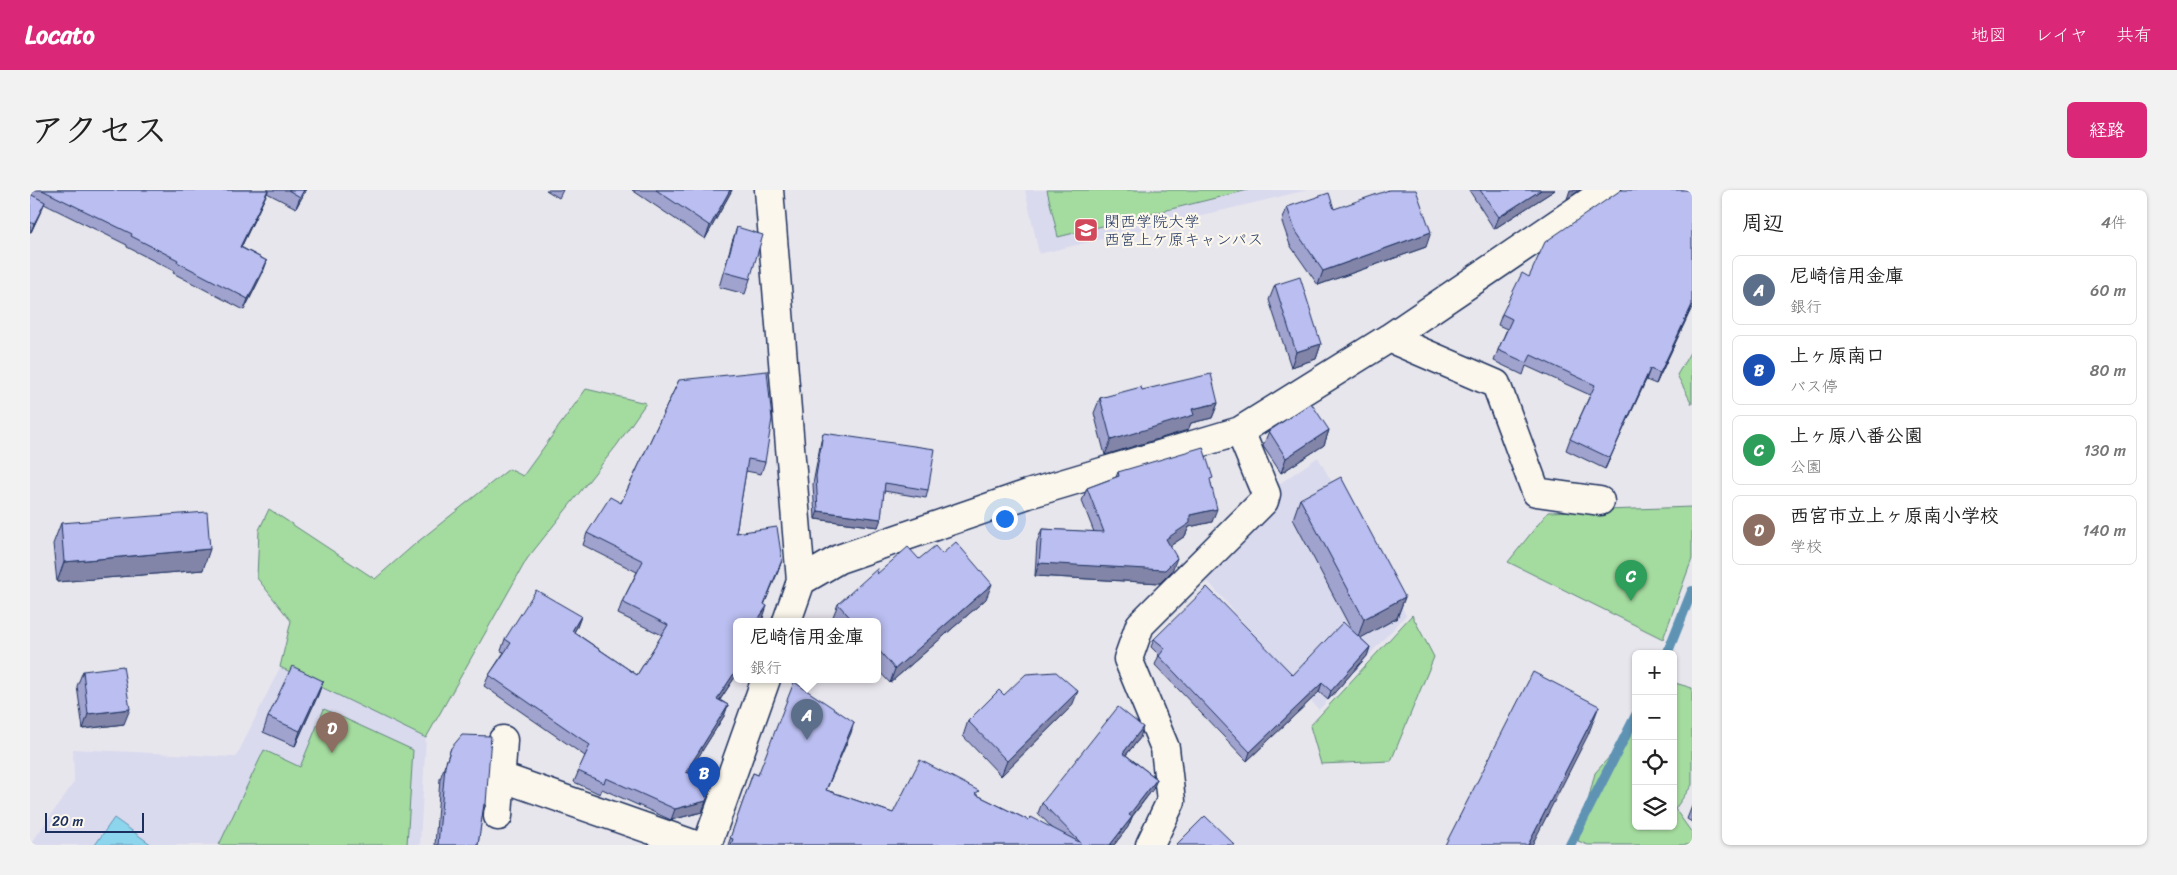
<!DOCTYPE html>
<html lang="ja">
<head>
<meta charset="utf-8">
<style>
  body { margin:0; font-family:Sriracha,"Klee One",sans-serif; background:#f2f2f2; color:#222 }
  .controls { position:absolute; right:15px; bottom:15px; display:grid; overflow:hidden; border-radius:8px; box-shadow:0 1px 4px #0004 }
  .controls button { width:45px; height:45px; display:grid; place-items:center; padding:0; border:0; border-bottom:1px solid #e0e0e0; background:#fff; color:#222; font:25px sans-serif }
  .scale { position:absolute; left:15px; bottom:12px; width:99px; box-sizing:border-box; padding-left:5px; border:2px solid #1b2f5e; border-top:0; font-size:14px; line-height:18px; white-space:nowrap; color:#1b2f5e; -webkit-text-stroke:4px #fbf7ec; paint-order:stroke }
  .you { position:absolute; left:974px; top:328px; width:18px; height:18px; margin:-12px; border:4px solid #fff; border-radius:50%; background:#1a73e8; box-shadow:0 0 0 8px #1a73e833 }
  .badge { display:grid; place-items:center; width:32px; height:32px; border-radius:50%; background:#db2777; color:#fff; font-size:16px; font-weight:700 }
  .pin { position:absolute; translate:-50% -41px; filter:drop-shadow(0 1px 2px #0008) }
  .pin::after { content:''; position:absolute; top:26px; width:18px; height:15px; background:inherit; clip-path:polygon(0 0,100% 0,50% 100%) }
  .popup { position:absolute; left:703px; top:428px; width:148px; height:65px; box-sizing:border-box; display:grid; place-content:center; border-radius:8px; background:#fff; filter:drop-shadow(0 1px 4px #0005); font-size:16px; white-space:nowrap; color:#767676 }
  .popup b { font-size:19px; color:#222 }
  .popup::after { content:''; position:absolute; left:50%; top:100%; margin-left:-10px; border:10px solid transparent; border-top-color:#fff }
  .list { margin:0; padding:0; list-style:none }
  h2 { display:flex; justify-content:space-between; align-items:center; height:65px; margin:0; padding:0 20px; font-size:21px }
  h2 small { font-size:16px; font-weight:400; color:#767676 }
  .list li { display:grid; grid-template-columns:32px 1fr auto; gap:15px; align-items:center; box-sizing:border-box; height:70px; margin:0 10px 10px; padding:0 10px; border:1px solid #e0e0e0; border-radius:8px }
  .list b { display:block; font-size:19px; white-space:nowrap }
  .list p { margin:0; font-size:16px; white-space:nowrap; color:#767676 }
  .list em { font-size:16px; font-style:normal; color:#767676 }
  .icon { flex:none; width:28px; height:28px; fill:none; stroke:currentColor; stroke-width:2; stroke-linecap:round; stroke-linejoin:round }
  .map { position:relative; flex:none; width:1662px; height:655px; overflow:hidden; border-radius:8px }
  header { display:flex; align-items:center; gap:30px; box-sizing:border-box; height:70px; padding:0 25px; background:#db2777; color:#fff }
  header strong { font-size:24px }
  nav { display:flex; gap:28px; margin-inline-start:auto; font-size:18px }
  .intro { display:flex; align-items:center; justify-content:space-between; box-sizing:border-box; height:120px; padding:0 30px }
  h1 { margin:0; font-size:35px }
  .button { padding:12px 22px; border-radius:8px; background:#db2777; color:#fff; font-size:18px; font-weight:700 }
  main { display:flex; gap:30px; padding:0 30px }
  aside { flex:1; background:#fff; border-radius:8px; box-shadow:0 1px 4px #0004 }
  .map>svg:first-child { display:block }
</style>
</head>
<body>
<header>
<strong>Locato</strong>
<nav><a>地図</a><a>レイヤ</a><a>共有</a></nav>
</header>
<div class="intro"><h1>アクセス</h1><a class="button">経路</a></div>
<main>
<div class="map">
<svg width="1662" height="655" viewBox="0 0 1662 655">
  <rect width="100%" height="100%" fill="#e8e6ed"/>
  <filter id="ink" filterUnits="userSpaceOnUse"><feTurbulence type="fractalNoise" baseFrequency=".02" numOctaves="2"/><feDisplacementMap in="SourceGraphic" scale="10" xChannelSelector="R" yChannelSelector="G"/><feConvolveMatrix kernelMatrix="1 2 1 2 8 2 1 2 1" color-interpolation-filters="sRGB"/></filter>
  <g filter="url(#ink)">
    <!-- built -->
    <path fill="#dadaee" d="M995,0H1278L1009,64Z
      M1288,267L1376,425L1289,520L1175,388L1251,309L1246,296Z
      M250,477L396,548L390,655H0L44,592L43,559L206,567Z"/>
    <!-- green -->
    <path fill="#a4db9e" stroke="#60857e" d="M1017,0H1218L1028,47Z
      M1662,159V214L1647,185Z
      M556,199L616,213L587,255L497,369L396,548L250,477L261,431L227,388L229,340L239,319L345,389L385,354L479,279L493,286Z
      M1662,317V369L1633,449L1478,372L1518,322Z
      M1382,425L1404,467L1361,571L1291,574L1280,536Z
      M1645,493L1662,498V595L1645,619L1662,643V655H1558L1548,651L1565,583L1606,537V636H1643V495Z
      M294,519L383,560L377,655H189L234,560L270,577Z"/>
    <!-- water -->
    <path fill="#8cd5ed" stroke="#5f93b4" d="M84,628L122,655H65Z"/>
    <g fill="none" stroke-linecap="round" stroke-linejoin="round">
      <!-- stream -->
      <path stroke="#5f93b4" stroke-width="10" d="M1637,464L1662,401
        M1540,655L1606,525"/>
      <defs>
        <path id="minor" d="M739,0L771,391L757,431
          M1359,148L1466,194L1506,302L1570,311
          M771,391L809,369L998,304L1210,241L1359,148L1577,0
          M471,587L665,655
          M468,626L473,550
          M677,655L736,489
          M1120,655L1141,611L1135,558L1098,469L1110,435L1234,311L1236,304L1210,241"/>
      </defs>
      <!-- minor casing -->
      <use href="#minor" stroke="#1b2f5e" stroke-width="31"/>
      <!-- minor -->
      <use href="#minor" stroke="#fbf7ec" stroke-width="28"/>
    </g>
    <!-- wall -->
    <path fill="#a0a3ce" stroke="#1b2f5e" d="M0,0H276L266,18L237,3L211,57L237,71L233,82L214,120L143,83L144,81L97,57V55L14,14L1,42H0Z
      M516,0H533L529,8Z
      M602,0H702L675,49Z
      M1439,0H1525L1464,39Z
      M1590,1L1662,117L1626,194L1616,190L1575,279L1536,260L1540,249L1560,205L1496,176L1493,185L1464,171L1468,160L1477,139L1468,135L1472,124L1499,87Z
      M1257,17L1304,19L1396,57L1288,95L1260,55L1252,32Z
      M707,37L720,89L715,104L689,97L702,52Z
      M1245,95L1291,154L1286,169L1261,177L1239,110Z
      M649,190L735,272L731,284L716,281L706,343L752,370L734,415L733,428L730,431H707V484L690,510L698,515L694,526L658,583L672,622L641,630L572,599L570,604L544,592L555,566L454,496L459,485L474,462L471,461L475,449L551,426L547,437L544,442L607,485L632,445L588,424L592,412L607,382L553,355L557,343L591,313Z
      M1112,200L1188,213L1182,228L1161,233L1158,240L1075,265L1064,223L1070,208Z
      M1299,240L1294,255L1251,283L1233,256L1239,241Z
      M793,243L898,300L896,308L854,301L848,337L785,329L783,294L791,251Z
      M1088,282L1181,293L1182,332L1159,337L1155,346L1140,356L1142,381L1130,393L1005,386L1007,352L1012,339L1064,342L1052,311L1057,298L1086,287Z
      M1270,309L1375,407L1367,428L1330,448L1340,457L1337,466L1298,510L1289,502L1217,571L1125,475L1129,465L1121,457L1124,449L1263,485L1321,439L1263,329Z
      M31,333L173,380L27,392L23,354Z
      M889,369L956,409L860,493L847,479V431H805L802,429L808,414L847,384Z
      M53,481L94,534L53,539L47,496Z
      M293,491L288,505L265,556L233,542L238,527Z
      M974,505L1042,516L971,586L933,546L938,531Z
      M824,532L796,600L863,623L947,605L998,630L1023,639L1008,623L1012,613L1110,548L1096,565L1127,589L1123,599L1102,627L1098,637L1084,655H698L723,583L728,585Z
      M421,558L456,614L452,625L448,655H405L410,589Z
      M1662,616V632L1657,629Z"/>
    <!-- shaded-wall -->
    <path fill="#8285a8" stroke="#1b2f5e" d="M238,0H239L237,3L206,68L210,57Z
      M274,0H276L266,18L270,7Z
      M700,0H702L675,49L680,36Z
      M1511,0H1525L1464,39L1469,27Z
      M1540,0H1550L1537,9Z
      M15,12L12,19L1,42L4,34Z
      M1401,42L1396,57L1288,95L1293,81Z
      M237,71L233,82L214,120L218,109Z
      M1662,115V117L1626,194L1630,183Z
      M1291,154L1286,169L1261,177L1266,162Z
      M1620,179L1616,190L1575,279L1580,268Z
      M1188,213L1182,228L1161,233L1158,240L1075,265L1081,250L1162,219Z
      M1299,240L1294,255L1251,283L1256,268Z
      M1187,319L1182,332L1159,337L1155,346L1131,362L1136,349L1160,325Z
      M788,321L851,329L848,337L785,329Z
      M180,359L173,380L27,392L34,372Z
      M1147,368L1142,381L1130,393L1005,386L1009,373Z
      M752,370L748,382L729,426L734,414Z
      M962,394L956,409L860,493L865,479Z
      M1375,407L1367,428L1327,450L1334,429Z
      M737,416L733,428L730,431H727Z
      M551,426L547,437L538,452L542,441Z
      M1340,457L1337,466L1298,510L1301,501Z
      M707,479V484L683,520L687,509Z
      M293,491L288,505L265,556L270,541Z
      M1292,493L1289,502L1217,571L1220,562Z
      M1048,501L1042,516L971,586L977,571Z
      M698,515L694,526L652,593L656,582Z
      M1569,516L1558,545L1502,655H1498Z
      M100,519L94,534L53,539L58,524Z
      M824,532L821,543L792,610L796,600Z
      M1113,537L1110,548L1089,573L1093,563Z
      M1127,589L1123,599L1095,635L1099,625Z
      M676,611L672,622L641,630L645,619Z
      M454,614H456L451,627Z
      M1102,627L1098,637L1084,655H1080Z"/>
    <!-- building -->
    <path fill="#babef0" stroke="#1b2f5e" d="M12,0H238L210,57L237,71L218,109L147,72L148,70L101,46L102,44Z
      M258,0H274L270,7Z
      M626,0H700L680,36Z
      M1359,0H1386L1401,42L1293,81L1265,40L1257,17L1299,3L1304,19Z
      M1450,0H1511L1469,27Z
      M1591,0H1662V115L1630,183L1620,179L1580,268L1540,249L1565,195L1501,165L1497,173L1468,160L1482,129L1472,124L1492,83L1499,87L1515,52Z
      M0,4L15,12L4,34L0,32Z
      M707,37L733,45L720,89L694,82Z
      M1270,87L1291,154L1266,162L1245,95Z
      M737,181L742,229L735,272L718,269L706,343L747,337L752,370L734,414L737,416L727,431H707V479L687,509L698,515L656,582L682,593L676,611L645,619L576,588L574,593L548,581L560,555L459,485L481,453L475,449L506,400L551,426L542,441L607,485L638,435L592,412L613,371L557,343L580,307L591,313L649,190Z
      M1181,184L1188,213L1162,219L1164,225L1081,250L1070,208L1111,197L1112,200Z
      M1281,213L1299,240L1256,268L1239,241Z
      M793,243L905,259L898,300L855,293L851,329L788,321L786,286Z
      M1173,257L1183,288L1180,289L1187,319L1160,325V333L1136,349L1147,368L1135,380L1009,373L1012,339L1074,342L1057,298L1089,286L1088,282Z
      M1311,287L1375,407L1334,429L1270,309Z
      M177,322L180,359L34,372L31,333Z
      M926,352L962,394L865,479L847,458V431H823L808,414L848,378L847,384L878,357L889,369L905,356L912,364Z
      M1177,397L1263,485L1313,432L1340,457L1301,501L1292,493L1220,562L1129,466L1135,458L1124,449Z
      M93,476L100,519L58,524L53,481Z
      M262,476L293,491L270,541L238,527Z
      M1026,482L1048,501L977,571L938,531L969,500L974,505L996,484Z
      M1503,482L1569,516L1498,655H1415Z
      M764,492L824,532L796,600L863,623L890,570L949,601L945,604L998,630L1001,627L1051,653L1012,613L1088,517L1113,537L1093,563L1127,589L1099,625L1102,627L1080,655H701L703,649L700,648L723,583L728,585Z
      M432,545L461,546L456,614H454L448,655H408L415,576L421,558Z
      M1175,626L1205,655H1146Z"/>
  </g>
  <!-- icons -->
  <defs>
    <symbol id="university-square" viewBox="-11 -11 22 22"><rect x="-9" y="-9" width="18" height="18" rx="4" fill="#d1495b" stroke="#fbf7ec"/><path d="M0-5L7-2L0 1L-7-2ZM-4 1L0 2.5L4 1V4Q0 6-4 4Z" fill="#fff"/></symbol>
  </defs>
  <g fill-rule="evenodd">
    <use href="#university-square" x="1042" y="26" width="28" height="28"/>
  </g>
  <g text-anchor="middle" stroke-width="4.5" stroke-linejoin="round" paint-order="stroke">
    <!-- poi labels -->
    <g font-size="16" fill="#1b2f5e" stroke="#fbf7ec" text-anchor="start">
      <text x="1074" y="37">関西学院大学<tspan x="1074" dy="18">西宮上ケ原キャンパス</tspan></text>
    </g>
  </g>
</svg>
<div class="controls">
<button>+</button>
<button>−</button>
<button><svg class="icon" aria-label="locate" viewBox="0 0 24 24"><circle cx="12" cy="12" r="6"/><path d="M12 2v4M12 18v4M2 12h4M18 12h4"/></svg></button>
<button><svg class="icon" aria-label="layers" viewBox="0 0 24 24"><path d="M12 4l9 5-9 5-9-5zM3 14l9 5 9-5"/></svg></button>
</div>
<div class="scale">20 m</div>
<div class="you"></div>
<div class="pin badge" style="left:777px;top:550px;background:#5c6f8a">A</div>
<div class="popup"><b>尼崎信用金庫</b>銀行</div>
<div class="pin badge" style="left:674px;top:608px;background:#1a4fb4">B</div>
<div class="pin badge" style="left:1601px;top:411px;background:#2e9e5b">C</div>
<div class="pin badge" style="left:302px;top:563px;background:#8d6e63">D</div>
</div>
<aside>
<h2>周辺<small>4件</small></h2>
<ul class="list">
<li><span class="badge" style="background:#5c6f8a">A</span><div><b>尼崎信用金庫</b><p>銀行</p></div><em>60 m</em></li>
<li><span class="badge" style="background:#1a4fb4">B</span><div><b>上ヶ原南口</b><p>バス停</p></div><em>80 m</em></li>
<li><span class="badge" style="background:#2e9e5b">C</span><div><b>上ヶ原八番公園</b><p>公園</p></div><em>130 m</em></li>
<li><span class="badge" style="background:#8d6e63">D</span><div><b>西宮市立上ヶ原南小学校</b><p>学校</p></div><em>140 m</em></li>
</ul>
</aside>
</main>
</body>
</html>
